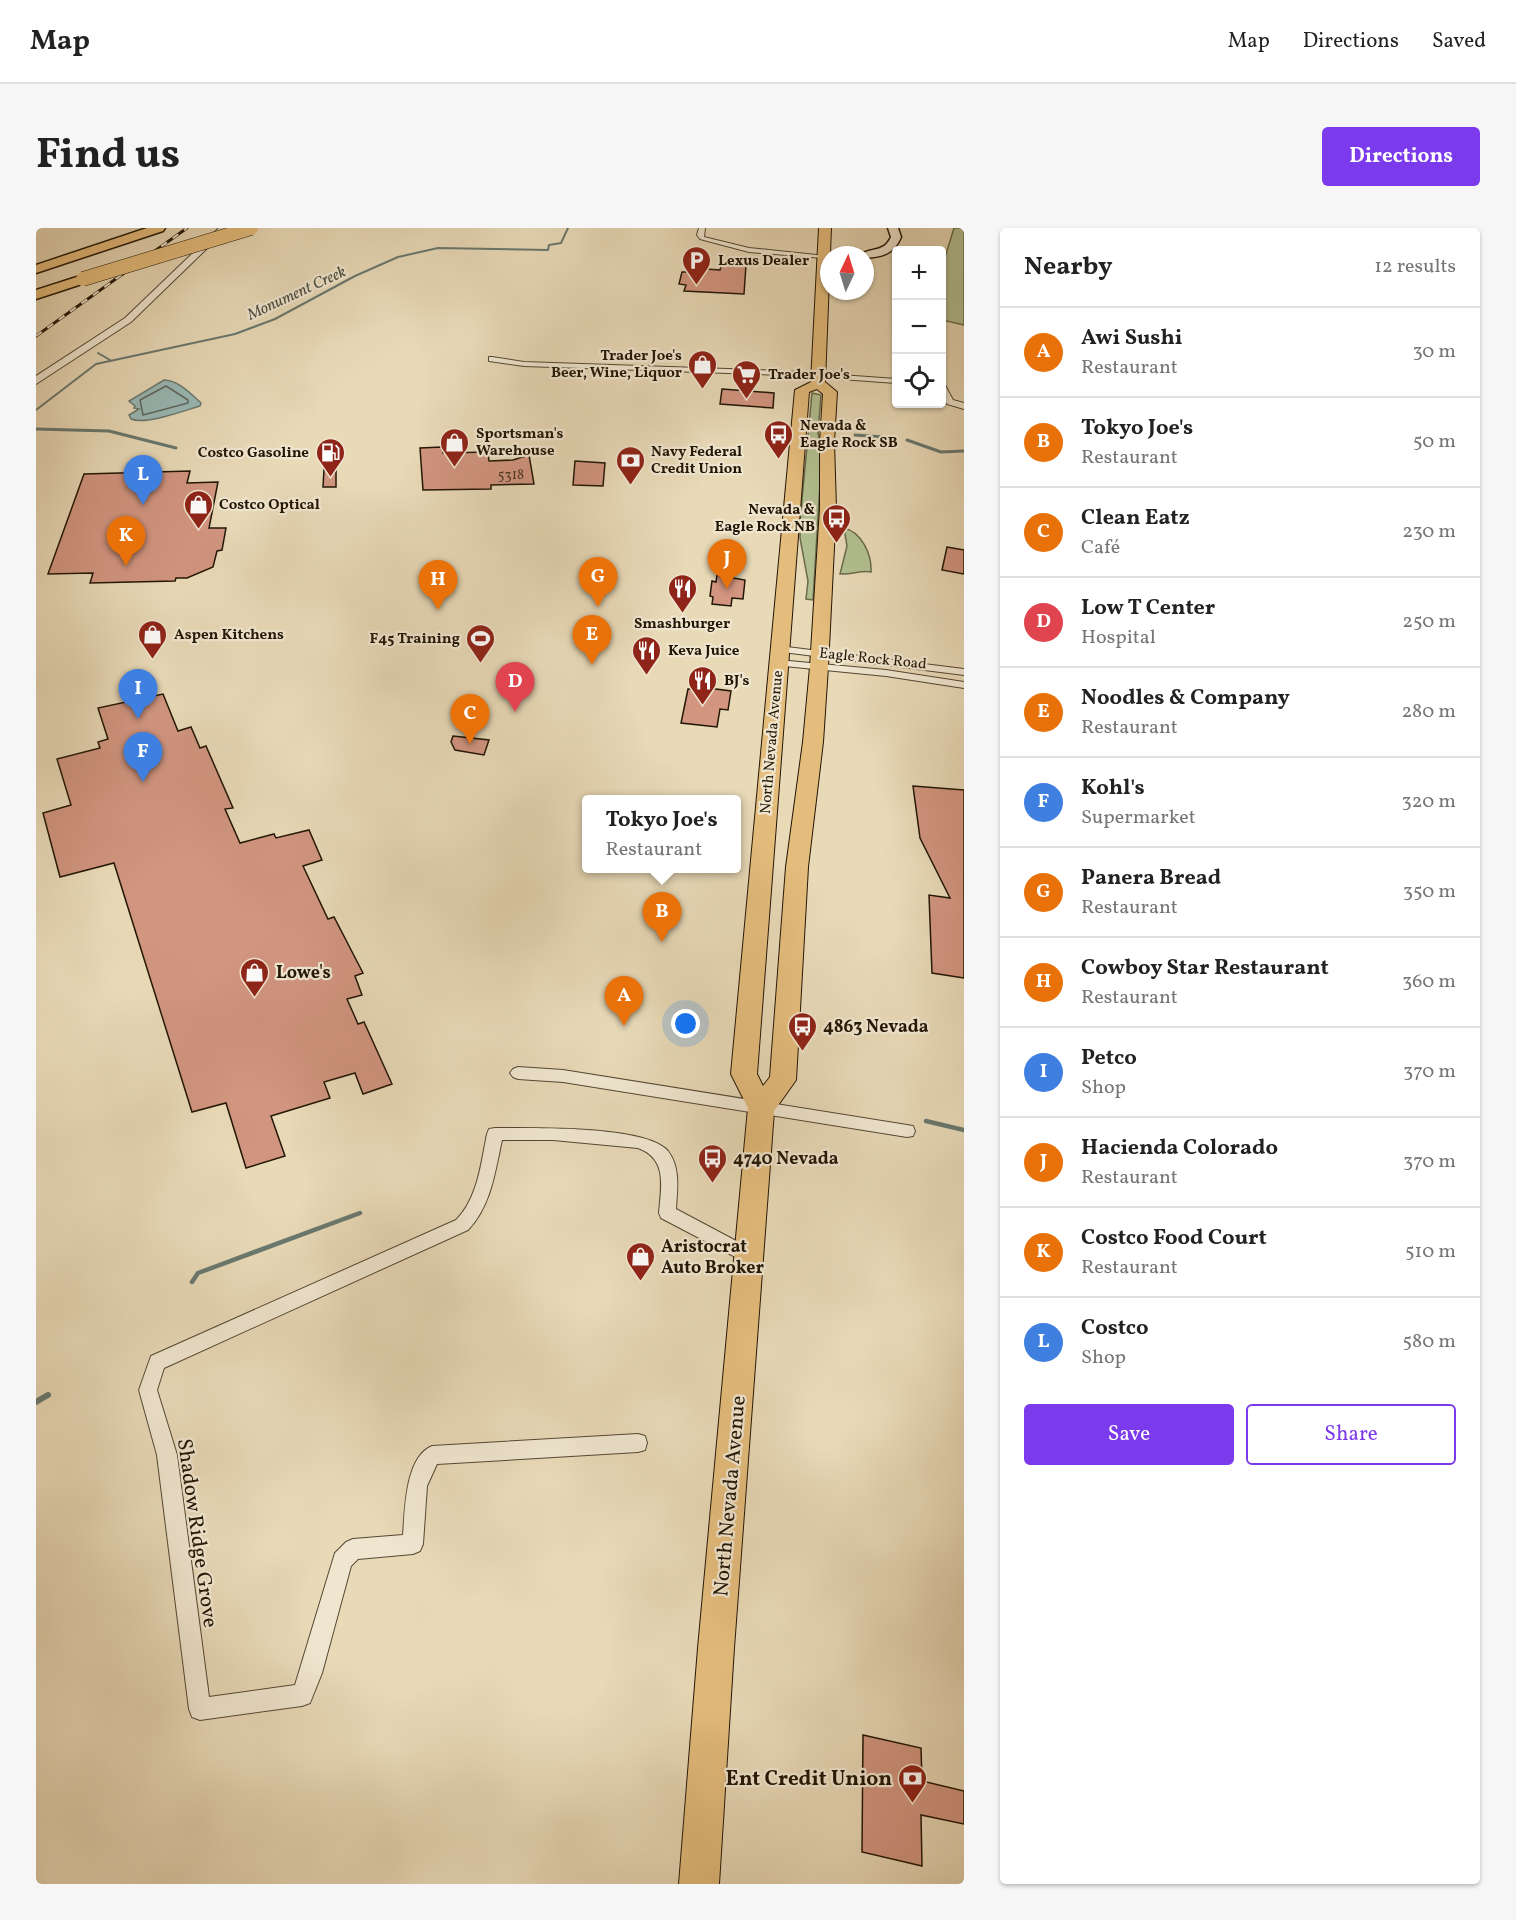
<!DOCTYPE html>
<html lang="en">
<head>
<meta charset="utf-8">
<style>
  body { margin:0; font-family:Vollkorn,serif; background:#f6f6f6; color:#222 }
  .controls { position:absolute; right:18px; top:18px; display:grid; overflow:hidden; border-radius:6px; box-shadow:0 2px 4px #0004 }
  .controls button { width:54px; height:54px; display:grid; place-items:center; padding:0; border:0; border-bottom:2px solid #e0e0e0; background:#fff; color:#222; font:30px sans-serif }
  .compass { position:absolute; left:784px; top:18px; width:54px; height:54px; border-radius:50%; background:#fff; box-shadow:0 2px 4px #0004; rotate:4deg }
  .you { position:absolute; left:650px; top:796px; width:21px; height:21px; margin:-15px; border:4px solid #fff; border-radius:50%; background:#1a73e8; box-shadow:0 0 0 9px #1a73e833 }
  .badge { display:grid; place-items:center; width:39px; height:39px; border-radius:50%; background:#7c3aed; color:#fff; font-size:20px; font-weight:700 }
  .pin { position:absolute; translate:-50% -50px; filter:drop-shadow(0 2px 3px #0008) }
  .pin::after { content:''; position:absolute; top:32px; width:21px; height:18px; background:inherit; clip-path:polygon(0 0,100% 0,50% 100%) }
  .popup { position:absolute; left:546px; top:567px; width:159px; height:78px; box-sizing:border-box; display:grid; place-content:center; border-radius:6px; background:#fff; filter:drop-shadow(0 2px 4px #0005); font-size:20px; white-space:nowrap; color:#767676 }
  .popup b { font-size:22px; color:#222 }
  .popup::after { content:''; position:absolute; left:50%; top:100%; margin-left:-12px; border:12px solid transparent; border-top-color:#fff }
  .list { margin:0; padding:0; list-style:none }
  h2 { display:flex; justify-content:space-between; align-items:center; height:78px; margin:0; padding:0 24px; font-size:26px }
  h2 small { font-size:20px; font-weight:400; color:#767676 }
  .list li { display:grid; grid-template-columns:39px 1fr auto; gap:18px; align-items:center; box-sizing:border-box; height:90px; padding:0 24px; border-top:2px solid #e0e0e0 }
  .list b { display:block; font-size:22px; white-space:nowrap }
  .list p { margin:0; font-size:20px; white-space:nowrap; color:#767676 }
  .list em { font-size:20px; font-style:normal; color:#767676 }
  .actions { display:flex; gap:12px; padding:18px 24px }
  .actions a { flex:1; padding:14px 0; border:2px solid #7c3aed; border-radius:6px; text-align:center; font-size:21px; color:#7c3aed }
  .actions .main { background:#7c3aed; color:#fff }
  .icon { flex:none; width:33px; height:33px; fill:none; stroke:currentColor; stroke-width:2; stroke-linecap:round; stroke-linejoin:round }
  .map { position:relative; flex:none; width:928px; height:1656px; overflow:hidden; border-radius:6px }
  header { display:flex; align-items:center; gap:36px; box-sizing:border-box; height:84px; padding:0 30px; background:#fff; border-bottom:2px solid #e0e0e0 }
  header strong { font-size:28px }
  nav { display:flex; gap:33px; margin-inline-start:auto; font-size:21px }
  .intro { display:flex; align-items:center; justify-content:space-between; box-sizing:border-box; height:144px; padding:0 36px }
  h1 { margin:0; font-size:42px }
  .button { padding:15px 27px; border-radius:6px; background:#7c3aed; color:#fff; font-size:21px; font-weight:700 }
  main { display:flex; gap:36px; padding:0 36px }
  aside { flex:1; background:#fff; border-radius:6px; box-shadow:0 2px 4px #0004 }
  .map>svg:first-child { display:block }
</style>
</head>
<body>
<header>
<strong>Map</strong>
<nav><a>Map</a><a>Directions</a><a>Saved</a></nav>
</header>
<div class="intro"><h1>Find us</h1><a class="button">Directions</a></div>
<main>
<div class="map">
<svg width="928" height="1656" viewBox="0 0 928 1656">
  <rect width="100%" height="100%" fill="#e8d9b7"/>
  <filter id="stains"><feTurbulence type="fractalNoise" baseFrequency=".00333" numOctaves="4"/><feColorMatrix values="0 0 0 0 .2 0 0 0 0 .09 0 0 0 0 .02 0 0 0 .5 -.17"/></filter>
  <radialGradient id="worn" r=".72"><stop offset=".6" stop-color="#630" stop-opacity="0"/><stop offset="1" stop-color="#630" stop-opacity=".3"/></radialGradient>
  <!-- green -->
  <path fill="#b2c091" stroke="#6a6b4b" stroke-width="1.5" d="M918,0H928V97L906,92V39Z
    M776,165L785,167L782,205L786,222L777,372L770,371L772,353L764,310V293Z
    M808,300C826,304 836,327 835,344C824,342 816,347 804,346L811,318Z"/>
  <!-- water -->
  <path fill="#99b9b6" stroke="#69786f" stroke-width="1.5" d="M128,152C142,152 155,166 165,175L164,178C147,183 110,197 95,191L93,187L103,181L98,180L99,178L93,173Z"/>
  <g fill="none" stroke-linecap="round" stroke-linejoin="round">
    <!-- shore -->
    <path stroke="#5e685e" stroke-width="1.5" d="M130,158L152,172V175L107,187L104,172Z"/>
    <!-- stream-far3 -->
    <path stroke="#69786f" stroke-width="2" d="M62,125L74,132
      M0,182L60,136L199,106L239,91L319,48L362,29L402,20L512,22L513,17L525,15L532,0"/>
    <!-- stream-far2 -->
    <path stroke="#69786f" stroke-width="3" d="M0,201L73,203L140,220
      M819,207L848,209
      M871,212L905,224L928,223"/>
    <!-- stream-far1 -->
    <path stroke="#69786f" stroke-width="4.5" d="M890,893L928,902
      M156,1054L162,1045L324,985"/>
    <!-- stream -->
    <path stroke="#69786f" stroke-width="6" d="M0,1174L12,1167"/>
  </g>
  <!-- building -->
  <path fill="#d19580" stroke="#221605" stroke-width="1.5" d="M686,35L710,37L708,66L648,63L650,57L643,56L646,44H654L655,40L684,42Z
    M686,161L738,165L737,180L684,176Z
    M406,219L407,225L452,224L453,233L477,232L493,227L498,256L455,257V261L387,262L384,220Z
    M539,233L569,235L567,258L537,257Z
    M288,241H300V259H287Z
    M154,243L151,255L182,254L173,300H190L186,322L181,323L177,339L151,350H140L139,353L54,355L57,345L12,346L48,246Z
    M911,319L928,322V346L906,342Z
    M681,347L709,352L707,371L696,370L695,378L676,376L677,369L674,368L676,353L680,354Z
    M656,458L695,463L692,482L684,481L681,499L645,495L652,461H656Z
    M127,466L142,503L155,499L164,520L170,518L197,580L189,581L204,615L238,606L240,610L273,602L286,632L267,638L292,691L298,689L327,745L319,748L326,767L311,771L322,796L328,794L356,856L327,866L319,845L288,854L294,870L235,888L249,928L210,940L190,875L156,884L78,635L24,649L7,585L35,577L21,531L64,520L62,514L72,511L62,480Z
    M417,508L453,512L448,527L419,522L415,514Z
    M877,558L928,562V750L896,745L893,667L914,670L884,610Z
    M827,1507L885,1520L886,1553L928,1563V1596L885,1587L886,1638L826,1624Z"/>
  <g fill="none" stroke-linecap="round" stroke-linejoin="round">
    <defs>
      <path id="minor" d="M663,0H669L668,9L713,20L790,28L787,30L713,24L664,11L661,7Z
        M456,129L488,134L749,143L860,151V155L749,147L488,138L453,133V129Z
        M906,157H909L917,172L928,175V181L911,176L906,166Z
        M743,418L928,441V447L739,423L738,421Z
        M742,432L850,442L928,454V460L850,448L738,437V433Z
        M482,839L527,842L871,897L877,898L879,903L877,908L871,909L527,854L482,851L477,849L474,845L477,841Z
        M459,900C493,900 611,897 632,923C645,940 641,962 640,981L719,1023L722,1028L719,1033L713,1036L707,1033L625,990L623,985C625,959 632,931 602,920L517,912H466C459,944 455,978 432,1002L128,1140L121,1162L141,1227L173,1469L259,1457L299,1325L310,1314L317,1311L367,1307C369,1282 369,1229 396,1218L602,1206L609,1208L611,1215L609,1222L602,1224L401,1236L391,1258L387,1316L384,1323L377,1326L322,1331L315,1338L286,1445L274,1475L266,1478L164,1492L156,1489L153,1481L121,1227L103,1162L115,1128L420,992C442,970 445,935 451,906L453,901Z"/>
      <path id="tertiary" d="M183,0H192L95,94L0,156V148L89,90Z"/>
      <path id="secondary" d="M852,0H862L865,9C858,26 846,29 829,30V27H824C835,19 848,25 855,9Z
        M804,24H817L822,27H799Z"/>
      <path id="primary" d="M783,0H795L789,154L801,164L798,214L800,280L792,439L787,514L772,639L760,852L738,883L698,1420L683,1656H643L662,1420L712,880L695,846L759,162L775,154ZM781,161L787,166L784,214V280L774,439L767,514L750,639L734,849L727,858L721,846L773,164Z"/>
      <path id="motorway" d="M111,0H129L127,3L0,45V37Z
        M47,47L54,51L52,54L0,71V62Z"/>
    </defs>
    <!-- minor casing -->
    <use href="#minor" stroke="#544732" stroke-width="2"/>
    <!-- tertiary casing -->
    <use href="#tertiary" stroke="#544732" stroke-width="2"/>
    <!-- secondary casing -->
    <use href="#secondary" stroke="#221605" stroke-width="3"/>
    <!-- primary casing -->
    <use href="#primary" stroke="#221605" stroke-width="2"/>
    <!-- motorway casing -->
    <use href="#motorway" stroke="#221605" stroke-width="3"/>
    <!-- minor -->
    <use href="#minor" fill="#f0e6d0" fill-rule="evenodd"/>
    <!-- tertiary -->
    <use href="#tertiary" fill="#f0e6d0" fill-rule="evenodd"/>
    <!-- secondary -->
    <use href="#secondary" fill="#f0e6d0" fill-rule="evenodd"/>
    <!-- primary -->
    <use href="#primary" fill="#e4bc7c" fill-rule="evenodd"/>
    <!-- motorway -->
    <use href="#motorway" fill="#e4bc7c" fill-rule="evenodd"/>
    <defs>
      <path id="rail" d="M0,108L151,0"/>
    </defs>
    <!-- rail casing -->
    <use href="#rail" stroke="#221605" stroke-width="3"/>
    <!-- rail -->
    <use href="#rail" stroke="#f0e6d0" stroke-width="2" stroke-dasharray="7" stroke-linecap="butt"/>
    <defs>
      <path id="motorway-bridge" d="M47,51L215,0"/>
    </defs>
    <!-- motorway-bridge casing -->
    <use href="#motorway-bridge" stroke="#221605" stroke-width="15" stroke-linecap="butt"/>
    <!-- motorway-bridge -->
    <use href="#motorway-bridge" stroke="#e4bc7c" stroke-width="14"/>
  </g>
  <!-- icons -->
  <defs>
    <symbol id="parking-pin" viewBox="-11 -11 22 30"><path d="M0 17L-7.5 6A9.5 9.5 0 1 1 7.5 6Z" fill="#8f2418" stroke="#f0e6d0"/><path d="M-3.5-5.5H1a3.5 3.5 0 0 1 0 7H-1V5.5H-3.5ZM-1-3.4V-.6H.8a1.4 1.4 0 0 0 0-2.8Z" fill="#fff"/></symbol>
    <symbol id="shop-pin" viewBox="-11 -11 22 30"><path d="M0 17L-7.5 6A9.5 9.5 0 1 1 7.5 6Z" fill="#8f2418" stroke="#f0e6d0"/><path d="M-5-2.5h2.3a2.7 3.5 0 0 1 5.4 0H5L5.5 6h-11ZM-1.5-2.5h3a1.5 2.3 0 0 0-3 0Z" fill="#fff"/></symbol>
    <symbol id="supermarket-pin" viewBox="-11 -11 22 30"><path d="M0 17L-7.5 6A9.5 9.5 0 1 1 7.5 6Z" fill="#8f2418" stroke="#f0e6d0"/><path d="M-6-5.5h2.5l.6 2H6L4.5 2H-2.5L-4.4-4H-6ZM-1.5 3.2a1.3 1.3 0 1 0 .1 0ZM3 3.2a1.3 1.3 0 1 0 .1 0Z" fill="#fff"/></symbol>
    <symbol id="bus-pin" viewBox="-11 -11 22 30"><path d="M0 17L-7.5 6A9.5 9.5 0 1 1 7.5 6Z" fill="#8f2418" stroke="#f0e6d0"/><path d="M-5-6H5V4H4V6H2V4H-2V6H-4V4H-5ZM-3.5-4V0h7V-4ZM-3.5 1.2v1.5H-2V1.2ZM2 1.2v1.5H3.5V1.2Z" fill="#fff"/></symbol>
    <symbol id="fuel-pin" viewBox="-11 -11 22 30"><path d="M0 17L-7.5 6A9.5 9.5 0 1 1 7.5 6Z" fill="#8f2418" stroke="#f0e6d0"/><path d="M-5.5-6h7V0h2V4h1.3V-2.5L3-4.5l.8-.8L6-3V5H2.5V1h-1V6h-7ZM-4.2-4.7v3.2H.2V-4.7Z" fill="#fff"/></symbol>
    <symbol id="bank-pin" viewBox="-11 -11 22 30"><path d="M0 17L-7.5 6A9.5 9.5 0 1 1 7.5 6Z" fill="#8f2418" stroke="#f0e6d0"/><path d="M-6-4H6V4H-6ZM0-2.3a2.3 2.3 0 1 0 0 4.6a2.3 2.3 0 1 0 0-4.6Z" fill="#fff"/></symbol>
    <symbol id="restaurant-pin" viewBox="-11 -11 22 30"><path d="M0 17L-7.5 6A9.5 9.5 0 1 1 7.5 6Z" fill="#8f2418" stroke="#f0e6d0"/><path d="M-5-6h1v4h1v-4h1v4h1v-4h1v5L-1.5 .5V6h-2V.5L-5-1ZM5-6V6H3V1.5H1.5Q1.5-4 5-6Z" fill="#fff"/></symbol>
    <symbol id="stadium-pin" viewBox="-11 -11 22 30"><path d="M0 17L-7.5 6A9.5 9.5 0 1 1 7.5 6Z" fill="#8f2418" stroke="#f0e6d0"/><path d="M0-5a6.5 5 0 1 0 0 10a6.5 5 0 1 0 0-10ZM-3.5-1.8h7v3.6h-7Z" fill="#fff"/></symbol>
  </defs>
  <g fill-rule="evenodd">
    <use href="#parking-pin" x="644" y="16" width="33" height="45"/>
    <use href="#shop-pin" x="650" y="120" width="33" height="45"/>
    <use href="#supermarket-pin" x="694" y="130" width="33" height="45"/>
    <use href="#bus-pin" x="726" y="190" width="33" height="45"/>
    <use href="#shop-pin" x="402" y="198" width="33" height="45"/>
    <use href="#fuel-pin" x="278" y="208" width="33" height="45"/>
    <use href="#bank-pin" x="578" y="216" width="33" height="45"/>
    <use href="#shop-pin" x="146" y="260" width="33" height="45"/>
    <use href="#bus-pin" x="784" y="274" width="33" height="45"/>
    <use href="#restaurant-pin" x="630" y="344" width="33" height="45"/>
    <use href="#shop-pin" x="100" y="390" width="33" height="45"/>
    <use href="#stadium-pin" x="428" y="394" width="33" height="45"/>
    <use href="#restaurant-pin" x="594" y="406" width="33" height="45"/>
    <use href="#restaurant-pin" x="650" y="436" width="33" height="45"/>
    <use href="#shop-pin" x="202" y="728" width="33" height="45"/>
    <use href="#bus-pin" x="750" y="782" width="33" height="45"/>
    <use href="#bus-pin" x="660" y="914" width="33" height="45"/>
    <use href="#shop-pin" x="588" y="1012" width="33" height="45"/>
    <use href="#bank-pin" x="860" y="1534" width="33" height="45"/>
  </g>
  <g text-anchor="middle" stroke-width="4.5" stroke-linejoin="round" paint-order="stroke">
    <!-- far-number labels -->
    <g font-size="14" fill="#4e3624">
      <text x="475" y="251">5318</text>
    </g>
    <!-- far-poi labels -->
    <g font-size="15" font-weight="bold" fill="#221605" stroke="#f0e6d0" text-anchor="start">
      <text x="682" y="37">Lexus Dealer</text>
      <text x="646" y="132" text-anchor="end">Trader Joe's<tspan x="646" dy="17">Beer, Wine, Liquor</tspan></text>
      <text x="732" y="151">Trader Joe's</text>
      <text x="764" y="202">Nevada &amp;<tspan x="764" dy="17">Eagle Rock SB</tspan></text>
      <text x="440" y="210">Sportsman's<tspan x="440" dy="17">Warehouse</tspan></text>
      <text x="615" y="228">Navy Federal<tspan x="615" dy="17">Credit Union</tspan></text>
      <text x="273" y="229" text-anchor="end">Costco Gasoline</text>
      <text x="183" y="281">Costco Optical</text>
      <text x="779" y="286" text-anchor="end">Nevada &amp;<tspan x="779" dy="17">Eagle Rock NB</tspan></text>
      <text x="646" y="400" text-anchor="middle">Smashburger</text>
      <text x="138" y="411">Aspen Kitchens</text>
      <text x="424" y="415" text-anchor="end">F45 Training</text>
      <text x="632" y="427">Keva Juice</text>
      <text x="688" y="457">BJ's</text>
    </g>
    <!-- far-street labels -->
    <g font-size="15" fill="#221605" stroke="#f0e6d0">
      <text transform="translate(837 430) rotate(6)" y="5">Eagle Rock Road</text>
      <text transform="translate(735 514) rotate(-85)" y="5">North Nevada Avenue</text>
    </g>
    <!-- far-water labels -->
    <g font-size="16" font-style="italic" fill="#4c4f43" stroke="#f0e6d0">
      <text transform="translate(260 64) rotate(-25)" y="6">Monument Creek</text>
    </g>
    <!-- poi labels -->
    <g font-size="18" font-weight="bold" fill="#221605" stroke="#f0e6d0" text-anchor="start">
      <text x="240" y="750">Lowe's</text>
      <text x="787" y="804">4863 Nevada</text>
      <text x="697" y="936">4740 Nevada</text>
      <text x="625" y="1024">Aristocrat<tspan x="625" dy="21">Auto Broker</tspan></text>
    </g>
    <!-- near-street labels -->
    <g font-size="21" fill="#221605" stroke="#f0e6d0">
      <text transform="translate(693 1268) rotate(-85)" y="7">North Nevada Avenue</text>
      <text transform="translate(162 1305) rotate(82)" y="7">Shadow Ridge Grove</text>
    </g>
    <!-- near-poi labels -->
    <g font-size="21" font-weight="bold" fill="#221605" stroke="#f0e6d0" text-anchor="end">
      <text x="856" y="1557">Ent Credit Union</text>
    </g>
  </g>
  <rect width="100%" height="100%" filter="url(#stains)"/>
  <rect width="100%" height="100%" fill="url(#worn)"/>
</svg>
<div class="controls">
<button>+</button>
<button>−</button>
<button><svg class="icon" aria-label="locate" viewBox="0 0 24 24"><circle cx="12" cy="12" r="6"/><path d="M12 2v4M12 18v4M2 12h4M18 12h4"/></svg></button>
</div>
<svg class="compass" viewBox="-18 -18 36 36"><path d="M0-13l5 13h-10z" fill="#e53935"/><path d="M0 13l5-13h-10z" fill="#767676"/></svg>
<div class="you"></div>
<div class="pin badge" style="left:588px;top:798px;background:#e8710a">A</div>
<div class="pin badge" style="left:626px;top:714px;background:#e8710a">B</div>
<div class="popup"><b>Tokyo Joe's</b>Restaurant</div>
<div class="pin badge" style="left:434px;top:516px;background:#e8710a">C</div>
<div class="pin badge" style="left:479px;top:484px;background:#e0444e">D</div>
<div class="pin badge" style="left:556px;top:437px;background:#e8710a">E</div>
<div class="pin badge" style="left:107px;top:554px;background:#3f7fe0">F</div>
<div class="pin badge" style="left:562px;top:379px;background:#e8710a">G</div>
<div class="pin badge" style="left:402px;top:382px;background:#e8710a">H</div>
<div class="pin badge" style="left:102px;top:491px;background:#3f7fe0">I</div>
<div class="pin badge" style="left:691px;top:361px;background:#e8710a">J</div>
<div class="pin badge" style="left:90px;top:338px;background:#e8710a">K</div>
<div class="pin badge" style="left:107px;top:277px;background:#3f7fe0">L</div>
</div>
<aside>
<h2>Nearby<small>12 results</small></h2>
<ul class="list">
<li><span class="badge" style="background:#e8710a">A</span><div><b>Awi Sushi</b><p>Restaurant</p></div><em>30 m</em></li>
<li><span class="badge" style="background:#e8710a">B</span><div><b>Tokyo Joe's</b><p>Restaurant</p></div><em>50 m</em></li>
<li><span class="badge" style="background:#e8710a">C</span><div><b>Clean Eatz</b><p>Café</p></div><em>230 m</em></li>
<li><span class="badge" style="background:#e0444e">D</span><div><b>Low T Center</b><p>Hospital</p></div><em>250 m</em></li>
<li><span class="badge" style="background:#e8710a">E</span><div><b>Noodles &amp; Company</b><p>Restaurant</p></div><em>280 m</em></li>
<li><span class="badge" style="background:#3f7fe0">F</span><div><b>Kohl's</b><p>Supermarket</p></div><em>320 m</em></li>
<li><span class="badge" style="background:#e8710a">G</span><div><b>Panera Bread</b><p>Restaurant</p></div><em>350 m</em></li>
<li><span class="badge" style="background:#e8710a">H</span><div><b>Cowboy Star Restaurant</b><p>Restaurant</p></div><em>360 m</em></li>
<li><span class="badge" style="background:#3f7fe0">I</span><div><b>Petco</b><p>Shop</p></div><em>370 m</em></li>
<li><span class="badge" style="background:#e8710a">J</span><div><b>Hacienda Colorado</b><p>Restaurant</p></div><em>370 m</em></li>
<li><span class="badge" style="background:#e8710a">K</span><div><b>Costco Food Court</b><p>Restaurant</p></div><em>510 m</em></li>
<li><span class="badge" style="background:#3f7fe0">L</span><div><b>Costco</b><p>Shop</p></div><em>580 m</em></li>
</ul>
<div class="actions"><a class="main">Save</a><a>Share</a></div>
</aside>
</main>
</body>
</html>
